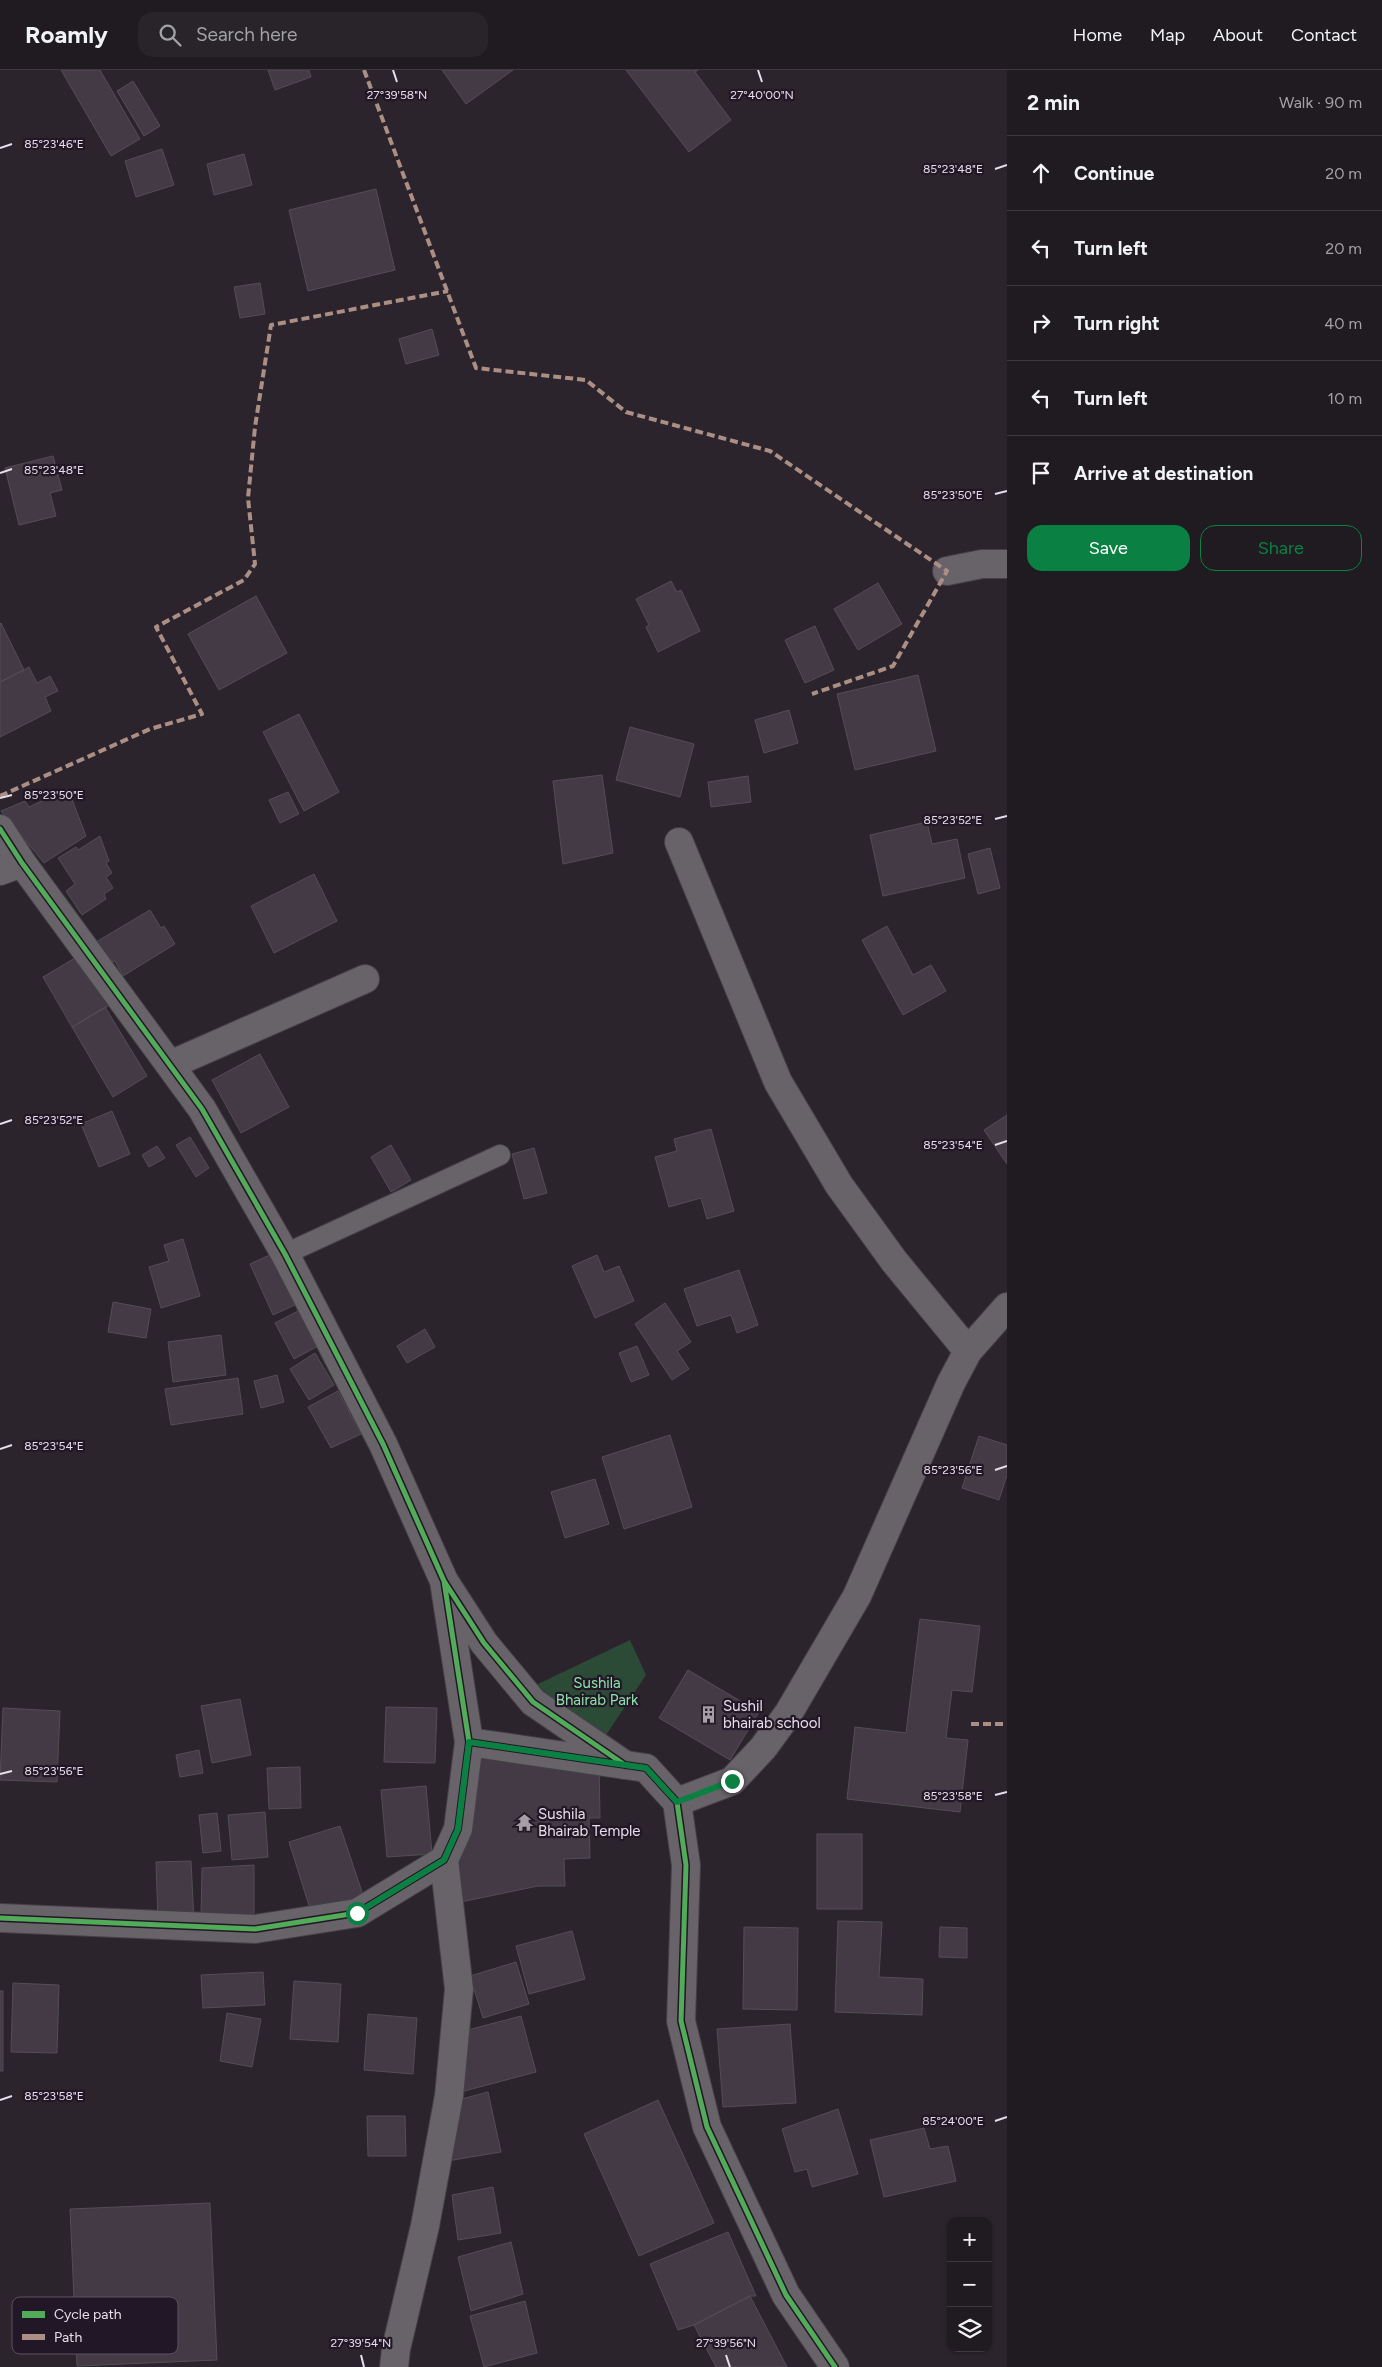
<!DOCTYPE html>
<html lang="en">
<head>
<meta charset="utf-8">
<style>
  body { margin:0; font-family:Figtree,sans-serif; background:#28242a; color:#f1f3f6 }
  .controls { position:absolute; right:15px; bottom:15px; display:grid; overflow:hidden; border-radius:10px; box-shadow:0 1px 4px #0004 }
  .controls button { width:45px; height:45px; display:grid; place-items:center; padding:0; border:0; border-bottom:1px solid #3d393f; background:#201b21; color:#f1f3f6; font:25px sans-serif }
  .stop { position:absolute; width:15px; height:15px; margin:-11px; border:4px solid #0b8043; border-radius:50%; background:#fff }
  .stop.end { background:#0b8043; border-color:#fff; box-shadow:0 1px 5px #0008 }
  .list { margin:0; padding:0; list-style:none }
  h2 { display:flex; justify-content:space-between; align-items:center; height:65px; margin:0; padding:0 20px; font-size:21px }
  h2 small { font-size:16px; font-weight:400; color:#a2a1a5 }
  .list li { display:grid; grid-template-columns:32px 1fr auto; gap:15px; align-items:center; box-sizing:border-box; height:75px; padding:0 20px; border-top:1px solid #3d393f }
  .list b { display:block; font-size:19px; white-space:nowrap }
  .list em { font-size:16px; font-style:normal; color:#a2a1a5 }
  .actions { display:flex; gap:10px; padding:15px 20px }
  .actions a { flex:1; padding:11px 0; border:1px solid #0b8043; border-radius:15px; text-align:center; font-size:18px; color:#0b8043 }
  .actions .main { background:#0b8043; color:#fff }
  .icon { flex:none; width:28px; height:28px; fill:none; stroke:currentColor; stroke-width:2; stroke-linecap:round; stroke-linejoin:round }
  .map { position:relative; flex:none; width:1007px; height:2297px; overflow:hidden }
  header { display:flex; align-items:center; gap:30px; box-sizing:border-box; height:70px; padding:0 25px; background:#201b21; border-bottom:1px solid #3d393f }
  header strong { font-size:24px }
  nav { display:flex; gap:28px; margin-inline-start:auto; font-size:18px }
  .search { width:350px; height:45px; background:#28242a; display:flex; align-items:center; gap:12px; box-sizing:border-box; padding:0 18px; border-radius:15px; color:#a2a1a5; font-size:19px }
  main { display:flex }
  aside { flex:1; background:#201b21 }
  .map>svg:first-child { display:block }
</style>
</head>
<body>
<header>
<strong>Roamly</strong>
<div class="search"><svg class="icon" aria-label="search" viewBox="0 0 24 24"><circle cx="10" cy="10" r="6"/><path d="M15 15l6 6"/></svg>Search here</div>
<nav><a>Home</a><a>Map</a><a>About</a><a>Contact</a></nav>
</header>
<main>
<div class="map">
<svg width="1007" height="2297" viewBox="0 0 1007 2297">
  <rect width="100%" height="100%" fill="#2b242c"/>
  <!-- green -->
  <path fill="#2c4b37" d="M630,1570L646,1605L604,1668L536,1615Z"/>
  <!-- building -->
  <path fill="#433a46" stroke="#534d54" d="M61,0H100L140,69L111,86Z
    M268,0H309L311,7L275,20Z
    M442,0H513L466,34Z
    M626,0H698L695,2L731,50L689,82Z
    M133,11L160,56L144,66L117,21Z
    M162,79L174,115L136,127L125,91Z
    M244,84L252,115L214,125L207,94Z
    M376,119L395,200L308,221L289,140Z
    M260,213L265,244L240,248L234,217Z
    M432,259L439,285L406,294L399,269Z
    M53,386L62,420L50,423L56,446L19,455L5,398Z
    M671,511L677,522L681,520L700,561L658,582L646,557L649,555L636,529Z
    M878,513L902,554L858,580L834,539Z
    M256,526L287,583L219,620L188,564Z
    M1,553L24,600L0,612V554Z
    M815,556L834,600L805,613L785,570Z
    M29,597L37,613L50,606L58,621L45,627L51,641L0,667V612Z
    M918,605L936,681L855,700L837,624Z
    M789,640L798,673L764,683L755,650Z
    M299,644L339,722L304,741L263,662Z
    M630,657L694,674L680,727L616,710Z
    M602,705L613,783L563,794L553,711Z
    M748,706L751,732L711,737L708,712Z
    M68,719L86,766L44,793L1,741L25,731L29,737Z
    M288,722L299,744L280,753L269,730Z
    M927,752L932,774L957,769L965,808L883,826L870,765Z
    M100,766L109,791L106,793L112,803L106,807L113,818L104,824L106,829L82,845L66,821L75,814L58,788L76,777L78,780Z
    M990,778L1000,818L978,824L968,784Z
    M314,804L337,851L274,883L251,836Z
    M150,840L161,858L164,856L175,874L123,906L115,891L109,893L96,872Z
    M887,856L913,905L931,895L946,921L903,945L862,870Z
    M80,885L110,935L72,957L43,907Z
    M105,937L147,1006L113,1027L72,957Z
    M260,984L289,1037L241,1063L212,1010Z
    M112,1041L130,1084L99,1097L81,1054Z
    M1007,1045V1094L984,1060Z
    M711,1059L734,1141L707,1149L701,1128L669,1137L655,1087L677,1081L674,1069Z
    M190,1067L209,1098L196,1107L176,1075Z
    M391,1075L411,1110L391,1122L371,1087Z
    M157,1076L165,1088L149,1097L142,1085Z
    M534,1078L547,1123L524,1129L512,1084Z
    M183,1169L200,1226L161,1238L149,1197L169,1191L164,1175Z
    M274,1183L297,1234L273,1245L250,1194Z
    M597,1185L604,1202L619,1196L634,1231L595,1248L572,1196Z
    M739,1200L758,1255L737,1263L731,1245L697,1256L684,1219Z
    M113,1232L151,1239L146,1268L108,1262Z
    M665,1233L691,1272L677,1281L689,1299L672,1310L635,1254Z
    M300,1240L320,1275L294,1289L275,1253Z
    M425,1259L435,1277L407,1293L397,1276Z
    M221,1265L226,1305L173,1312L168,1272Z
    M637,1276L649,1305L631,1312L619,1283Z
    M315,1283L334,1315L309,1330L290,1299Z
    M277,1305L284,1332L261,1338L254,1311Z
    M238,1308L243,1344L171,1355L165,1319Z
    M338,1321L361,1364L331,1378L308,1337Z
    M670,1365L692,1437L624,1459L602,1387Z
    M979,1366L1007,1375V1405L999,1430L962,1418Z
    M595,1409L609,1454L565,1468L551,1422Z
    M920,1549L980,1556L972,1622L952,1620L946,1668L968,1670L960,1742L847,1729L855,1657L906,1663Z
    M688,1600L759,1642L730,1690L659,1648Z
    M240,1629L251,1685L212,1693L201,1636Z
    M386,1637L437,1638L435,1693L384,1692Z
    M3,1638L60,1641L57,1712L0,1710Z
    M469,1672L599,1691L600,1748H589L590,1788L564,1789L565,1816H538L456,1833L458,1759Z
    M199,1680L203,1703L180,1707L176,1685Z
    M300,1697L301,1738L269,1739L267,1698Z
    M426,1716L432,1784L387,1787L381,1720Z
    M265,1742L268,1787L232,1790L228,1745Z
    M217,1743L221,1781L203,1783L199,1745Z
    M340,1756L363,1825L311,1842L289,1772Z
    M817,1764H862V1839H817Z
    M191,1791L194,1851L158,1852L156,1792Z
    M254,1795V1846L201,1848L202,1798Z
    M838,1851L882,1852L879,1907L923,1909L922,1945L835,1942Z
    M744,1857L798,1858L797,1940L743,1939Z
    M940,1857L967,1858V1888L939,1887Z
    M572,1861L585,1909L529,1924L516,1876Z
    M516,1892L529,1934L483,1948L470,1906Z
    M263,1902L265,1935L203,1938L201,1905Z
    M294,1911L341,1914L338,1972L290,1969Z
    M13,1913L59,1915L57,1983L11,1982Z
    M0,1921H3V2001H0Z
    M227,1943L261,1949L252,1997L220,1991Z
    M368,1944L417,1948L413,2004L364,2000Z
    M521,1946L536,2002L457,2023L464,1961Z
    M790,1954L796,2033L723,2037L717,1959Z
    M488,2022L501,2082L447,2091L454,2031Z
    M658,2030L714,2153L639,2186L584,2064Z
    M838,2039L858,2104L812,2117L807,2099L795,2102L782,2059Z
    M367,2046H405L406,2086H368Z
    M924,2058L930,2079L948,2076L956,2111L884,2127L870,2070Z
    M493,2117L501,2163L458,2170L452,2125Z
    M210,2133L217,2290L77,2296L70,2139Z
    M728,2162L756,2226H750L694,2255L678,2260L650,2194Z
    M511,2172L523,2224L471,2241L458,2187Z
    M750,2226L787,2297H716L694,2255Z
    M525,2231L537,2283L484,2297L470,2246Z"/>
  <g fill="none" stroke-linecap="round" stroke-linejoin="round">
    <defs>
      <path id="lane" d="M285,1184L500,1085"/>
      <path id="street" d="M947,501L982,494H1007
        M0,759L22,793L202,1039L285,1184L383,1374L444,1511
        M679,772L778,1012L839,1115L894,1191L968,1281
        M0,801L22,793
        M170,995L365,909
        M469,1672L444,1511L484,1573L533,1632L625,1695
        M677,1732L732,1711L763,1678L788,1644L857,1526L951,1313L968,1281L1007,1237
        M394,2297L396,2279L425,2156L449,2026L459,1919L444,1790"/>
      <path id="secondary" d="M0,1848L255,1859L357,1843L444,1790L458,1759L469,1672L646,1698L677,1732L686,1795L681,1951L707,2057L786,2225L835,2297"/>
    </defs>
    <!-- lane casing -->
    <use href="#lane" stroke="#454047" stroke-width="22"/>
    <!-- street casing -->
    <use href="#street" stroke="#454047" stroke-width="30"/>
    <!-- secondary casing -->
    <use href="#secondary" stroke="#454047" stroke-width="30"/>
    <!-- lane -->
    <use href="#lane" stroke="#676369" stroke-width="20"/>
    <!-- street -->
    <use href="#street" stroke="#676369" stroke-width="28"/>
    <!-- secondary -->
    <use href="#secondary" stroke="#676369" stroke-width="28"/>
    <!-- quiet -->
    <path stroke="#ac8f84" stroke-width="4" stroke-dasharray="8 4" stroke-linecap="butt" d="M364,0L476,298L586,310L626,342L770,381L947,501L893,596L812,624
      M0,726L150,659L202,644L156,557L244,510L255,494L248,428L255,357L271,255L448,221
      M971,1654H1007"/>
    <defs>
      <path id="cycleway" d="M0,759L22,793L202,1039L285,1184L383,1374L444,1511
        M469,1672L646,1698L677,1732L686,1795L681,1951L707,2057L786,2225L835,2297
        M0,1848L255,1859L357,1843L444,1790L458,1759L469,1672L444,1511L484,1573L533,1632L625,1695"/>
    </defs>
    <!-- cycleway casing -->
    <use href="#cycleway" stroke="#221726" stroke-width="8"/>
    <!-- cycleway -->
    <use href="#cycleway" stroke="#51ab58" stroke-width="5"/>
  </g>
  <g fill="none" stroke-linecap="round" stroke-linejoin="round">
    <!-- route -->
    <path stroke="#0b8043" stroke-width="6" d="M357,1843L444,1790L458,1759L469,1672L646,1698L677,1732L732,1711"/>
  </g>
  <!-- ticks -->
  <path fill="none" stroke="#e6dfe9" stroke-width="2" d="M393,0L397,12M758,0L762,12M0,78L12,74M995,99L1007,95M0,403L12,399M995,424L1007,421M0,728L12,725M995,749L1007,746M0,1054L12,1050M995,1075L1007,1071M0,1379L12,1375M995,1400L1007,1396M0,1704L12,1701M995,1725L1007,1722M0,2030L12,2026M995,2051L1007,2047M361,2285L364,2297M726,2285L730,2297"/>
  <!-- icons -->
  <defs>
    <symbol id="building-bare" viewBox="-9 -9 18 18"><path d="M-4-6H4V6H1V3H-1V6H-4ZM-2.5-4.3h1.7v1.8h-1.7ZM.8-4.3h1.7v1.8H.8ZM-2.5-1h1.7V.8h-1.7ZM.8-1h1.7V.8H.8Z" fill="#a59ea7" stroke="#221726" stroke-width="2.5" paint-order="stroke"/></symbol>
    <symbol id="temple-bare" viewBox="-9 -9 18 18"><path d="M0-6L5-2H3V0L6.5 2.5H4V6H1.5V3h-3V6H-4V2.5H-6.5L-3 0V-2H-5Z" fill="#a59ea7" stroke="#221726" stroke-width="2.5" paint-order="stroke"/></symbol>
  </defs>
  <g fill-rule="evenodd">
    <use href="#building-bare" x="696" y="1632" width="25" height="25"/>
    <use href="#temple-bare" x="512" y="1740" width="25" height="25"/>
  </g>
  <g text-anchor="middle" stroke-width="4.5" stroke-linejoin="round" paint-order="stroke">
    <!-- park labels -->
    <g font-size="15" fill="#8ae3a9" stroke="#221726">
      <text x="597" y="1618">Sushila<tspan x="597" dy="17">Bhairab Park</tspan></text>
    </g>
    <!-- poi labels -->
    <g font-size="15" fill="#e6dfe9" stroke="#221726" text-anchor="start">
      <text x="723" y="1641">Sushil<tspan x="723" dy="17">bhairab school</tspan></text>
      <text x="538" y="1749">Sushila<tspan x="538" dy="17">Bhairab Temple</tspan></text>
    </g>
  </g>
  <!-- legend -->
  <rect x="12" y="2227" width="166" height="57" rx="8" fill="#221726" stroke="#5d5360" stroke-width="1"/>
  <rect x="22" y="2241" width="23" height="7" fill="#51ab58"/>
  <rect x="22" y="2264" width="23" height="6" fill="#ac8f84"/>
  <g font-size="14" fill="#e6dfe9">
    <text x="54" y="2249">Cycle path</text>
    <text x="54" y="2272">Path</text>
  </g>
  <g font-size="12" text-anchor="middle" fill="#e6dfe9" stroke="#221726" stroke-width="4.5" stroke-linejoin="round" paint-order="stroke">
    <text x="397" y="29">27°39'58"N</text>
    <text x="762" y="29">27°40'00"N</text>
    <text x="54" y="78">85°23'46"E</text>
    <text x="953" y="103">85°23'48"E</text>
    <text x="54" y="404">85°23'48"E</text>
    <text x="953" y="429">85°23'50"E</text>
    <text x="54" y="729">85°23'50"E</text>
    <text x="953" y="754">85°23'52"E</text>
    <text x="54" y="1054">85°23'52"E</text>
    <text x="953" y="1079">85°23'54"E</text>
    <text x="54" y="1380">85°23'54"E</text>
    <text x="953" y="1404">85°23'56"E</text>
    <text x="54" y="1705">85°23'56"E</text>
    <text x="953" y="1730">85°23'58"E</text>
    <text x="54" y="2030">85°23'58"E</text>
    <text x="953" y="2055">85°24'00"E</text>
    <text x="361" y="2277">27°39'54"N</text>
    <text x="726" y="2277">27°39'56"N</text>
  </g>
</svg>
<div class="controls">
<button>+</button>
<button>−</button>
<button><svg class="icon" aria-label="layers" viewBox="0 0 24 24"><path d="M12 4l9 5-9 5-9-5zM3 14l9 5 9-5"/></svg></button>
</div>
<div class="stop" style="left:357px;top:1843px"></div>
<div class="stop end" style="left:732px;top:1711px"></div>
</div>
<aside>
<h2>2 min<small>Walk · 90 m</small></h2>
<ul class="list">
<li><svg class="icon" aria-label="ahead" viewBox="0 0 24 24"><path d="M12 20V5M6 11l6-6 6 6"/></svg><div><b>Continue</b></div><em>20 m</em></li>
<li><svg class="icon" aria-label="left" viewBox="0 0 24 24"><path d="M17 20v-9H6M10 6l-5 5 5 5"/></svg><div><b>Turn left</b></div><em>20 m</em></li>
<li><svg class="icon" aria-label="right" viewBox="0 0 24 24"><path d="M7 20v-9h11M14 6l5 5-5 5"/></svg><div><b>Turn right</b></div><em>40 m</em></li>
<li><svg class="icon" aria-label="left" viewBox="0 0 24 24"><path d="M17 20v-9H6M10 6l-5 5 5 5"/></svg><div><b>Turn left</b></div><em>10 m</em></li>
<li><svg class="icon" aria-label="arrive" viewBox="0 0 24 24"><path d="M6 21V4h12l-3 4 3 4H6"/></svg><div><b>Arrive at destination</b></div></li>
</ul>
<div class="actions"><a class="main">Save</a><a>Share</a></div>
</aside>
</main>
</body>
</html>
